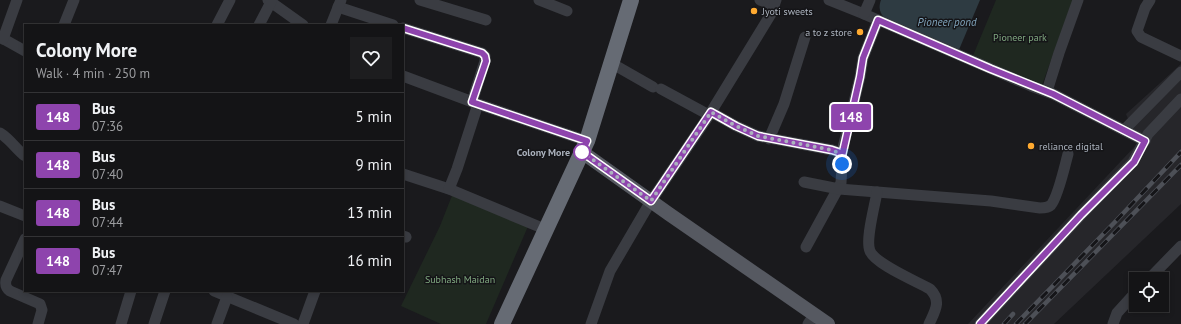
<!DOCTYPE html>
<html lang="en">
<head>
<meta charset="utf-8">
<style>
	body { margin:0; font-family:"PT Sans",sans-serif; background:#1d1d1f; color:#f1f3f6; height:100vh; display:flex; flex-direction:column; font-size:15px; white-space:nowrap }
	* { box-sizing:border-box; margin:0 }
	p { font-size:13px; color:#9d9ea1 }
	.icon { flex:none; width:22px; height:22px; fill:none; stroke:currentColor; stroke-width:2; stroke-linecap:round; stroke-linejoin:round }
	.map { position:relative; flex:1; overflow:hidden }
	.side { position:absolute; left:24px; top:24px; width:380px; height:268px; display:flex; flex-direction:column; background:#141416; border-radius:0px; box-shadow:0 2px 6px #0003,0 0 0 1px #333335 }
	.side>* { flex:none }
	.badge { padding:0 8px; border-radius:3px; font-size:14px; line-height:26px }
	.tools { position:absolute; left:1129px; top:272px; display:grid; gap:8px }
	.tools a { display:grid; place-items:center; width:40px; height:40px; border-radius:0px; background:#141416; box-shadow:0 2px 6px #0003,0 0 0 1px #333335; font-size:20px }
	.you { position:absolute; width:20px; height:20px; margin:-10px; border:3px solid #fff; border-radius:50%; background:#1a73e8; box-shadow:0 0 0 6px #1a73e833 }
	.map>.badge { position:absolute; translate:-50% -50%; box-shadow:0 0 0 2px #fff }
	.round { display:grid; place-items:center; flex:none; width:42px; height:42px; border-radius:0px; background:#1d1d1f }
	.head { display:flex; align-items:center; justify-content:space-between; height:68px; padding:0 12px }
	h1 { font-size:19px; font-weight:800; line-height:30px }
	ul { padding:0; list-style:none }
	li { display:flex; align-items:center; gap:12px; height:48px; padding:0 12px; border-top:1px solid #333335 }
	li div { flex:1 }
	li b { display:block; font-size:15px }
	li em { font-style:normal }
	li .badge { min-width:44px; font-weight:700; text-align:center }
	.map>svg:first-child { display:block }
	.built { fill:#26262a }
	.green { fill:#1f2820 }
	.water { fill:#2e3b42 }
	.lines { fill:none; stroke-linecap:round; stroke-linejoin:round }
	.minor { stroke:#3a3c42; stroke-width:11 }
	.major { stroke:#565961; stroke-width:14 }
	.highway { stroke:#666b74; stroke-width:16 }
	.rail-casing { stroke:#4d5057; stroke-width:4.5 }
	.rail { stroke:#151518; stroke-width:3; stroke-dasharray:9; stroke-linecap:butt }
	.line-casing { stroke:#fff; stroke-width:9 }
	.line { stroke:#8e44ad; stroke-width:6 }
	.walk { stroke:#abb2bd; stroke-width:4; stroke-dasharray:0 7.2 }
	.poi-dot { fill:#ffaa30; stroke:#151518; stroke-width:1.5 }
	.stop-dot { fill:#fff; stroke:#8e44ad; stroke-width:2 }
	.labels { text-anchor:middle; stroke-width:3; stroke-linejoin:round; paint-order:stroke }
	.poi-label { font-size:10px; fill:#abb2bd; stroke:#151518; text-anchor:start }
	.park-label { font-size:10px; fill:#81aa81; stroke:#151518 }
	.stop-label { font-size:10px; font-weight:bold; fill:#abb2bd; stroke:#151518; text-anchor:end }
	.water-label { font-size:11px; font-style:italic; fill:#80a3bb; stroke:#151518 }
</style>
</head>
<body>
<div class="map">
<svg width="1181" height="324" viewBox="0 0 1181 324">
	<rect width="100%" height="100%" fill="#1a1a1d"/>
	<path class="built" d="M 1181,64 L 1181,204 L 1054,324 L 968,324 L 1138,143 L 1126,114 Z"/>
	<g class="green">
		<path d="M 996,0 L 1073,0 L 1042,85 L 972,58 Z"/>
		<path d="M 453,193 L 529,224 L 486,324 L 441,324 L 401,306 L 440,226 Z"/>
	</g>
	<path class="water" d="M 881,0 L 980,0 L 958,52 L 885,19 C 880,13 878,8 881,0 Z"/>
	<g class="lines">
		<g class="minor">
			<path d="M 268,0 L 303,25"/>
			<path d="M 420,0 L 486,20"/>
			<path d="M 539,0 L 567,11"/>
			<path d="M 760,0 L 774,5"/>
			<path d="M 829,0 L 864,14 L 1031,86 L 1053,94 L 1145,141"/>
			<path d="M 1150,0 L 1145,8 L 1137,31 L 1141,37 L 1181,56"/>
			<path d="M 338,7 L 393,25"/>
			<path d="M 864,14 L 870,0"/>
			<path d="M 64,25 L 74,0"/>
			<path d="M 217,25 L 230,0"/>
			<path d="M 259,25 L 271,2"/>
			<path d="M 331,25 L 341,0"/>
			<path d="M 403,28 L 482,53 L 485,56 L 485,61 L 472,102"/>
			<path d="M 0,37 L 25,51"/>
			<path d="M 3,39 L 17,0"/>
			<path d="M 611,63 L 653,87"/>
			<path d="M 403,76 L 478,104 L 587,141"/>
			<path d="M 661,89 L 709,115"/>
			<path d="M 1047,91 L 1059,53 L 1078,0"/>
			<path d="M 711,112 L 736,126 L 758,136 L 832,150 L 838,152 L 841,156 L 842,164 L 841,183 L 806,247"/>
			<path d="M 1124,130 L 1181,72"/>
			<path d="M 0,133 C 10,139 16,149 25,156"/>
			<path d="M 769,139 L 784,104 L 805,37"/>
			<path d="M 841,156 L 860,77 L 863,58 L 878,20"/>
			<path d="M 403,174 L 449,189 L 547,230"/>
			<path d="M 804,182 L 839,189 L 991,201 L 1040,208 C 1044,208 1048,208 1051,205 C 1058,197 1065,165 1068,154"/>
			<path d="M 449,189 L 457,169 L 478,104"/>
			<path d="M 877,192 C 875,205 865,240 870,251 C 875,264 916,281 930,289 C 942,301 935,311 929,324"/>
			<path d="M 0,206 L 25,216"/>
			<path d="M 403,236 L 406,237"/>
			<path d="M 25,239 L 6,280 C 5,285 6,288 10,291 L 40,304 L 42,310 L 38,324"/>
			<path d="M 1149,279 L 1181,246"/>
			<path d="M 214,291 L 294,324"/>
			<path d="M 121,324 L 131,291"/>
			<path d="M 154,324 L 165,291"/>
			<path d="M 217,324 L 227,297"/>
			<path d="M 303,324 L 315,291"/>
			<path d="M 591,324 L 610,271 L 651,201 L 708,117 L 771,14 L 776,0"/>
			<path d="M 808,324 L 810,321"/>
			<path d="M 980,324 L 1081,215 L 1133,162 L 1148,134 L 1181,99"/>
			<path d="M 1113,324 L 1117,313 L 1136,292"/>
		</g>
		<path class="major" d="M 582,152 L 669,214 L 828,324"/>
		<path class="highway" d="M 502,324 L 587,141 L 631,0"/>
		<defs>
			<g id="rail">
				<path d="M 1004,324 L 1013,314"/>
				<path d="M 1016,324 L 1114,223 L 1181,152"/>
				<path d="M 1025,324 L 1181,165"/>
			</g>
		</defs>
		<use href="#rail" class="rail-casing"/>
		<use href="#rail" class="rail"/>
	</g>
	<g class="lines">
		<defs>
			<path id="line" d="M 403,28 L 482,53 L 485,56 L 486,61 L 472,102 L 587,141 L 582,152 L 651,201 L 711,112 L 736,126 L 758,136 L 832,150 L 838,152 L 842,156 L 860,77 L 863,58 L 878,20 L 991,69 L 1053,94 L 1145,141 L 1134,162 L 1081,215 L 980,324"/>
		</defs>
		<use href="#line" class="line-casing"/>
		<use href="#line" class="line"/>
		<path class="walk" d="M 582,152 L 651,201 L 711,112 L 736,126 L 758,136 L 832,150 C 840,153 841,156 842,164"/>
	</g>
	<g class="poi-dot">
		<circle cx="754" cy="11" r="4"/>
		<circle cx="860" cy="32" r="4"/>
		<circle cx="1031" cy="146" r="4"/>
	</g>
	<circle class="stop-dot" cx="582" cy="152" r="8"/>
	<g class="labels">
		<g class="poi-label">
			<text x="762" y="15">Jyoti sweets</text>
			<text x="852" y="36" text-anchor="end">a to z store</text>
			<text x="1039" y="150">reliance digital</text>
		</g>
		<g class="park-label">
			<text x="1020" y="41">Pioneer park</text>
			<text x="460" y="283">Subhash Maidan</text>
		</g>
		<g class="stop-label">
			<text x="570" y="156">Colony More</text>
		</g>
		<g class="water-label">
			<text x="947" y="26">Pioneer pond</text>
		</g>
	</g>
</svg>
<div class="tools">
<a><svg class="icon" aria-label="locate" viewBox="0 0 24 24"><circle cx="12" cy="12" r="6"/><path d="M12 2v4M12 18v4M2 12h4M18 12h4"/></svg></a>
</div>
<div class="you" style="left:842px;top:164px"></div>
<b class="badge" style="left:851px;top:117px;background:#8e44ad;color:#fff">148</b>
<section class="side">
<div class="head"><div><h1>Colony More</h1><p>Walk · 4 min · 250 m</p></div><a class="round"><svg class="icon" aria-label="heart" viewBox="0 0 24 24"><path d="M12 20l-8-8c-3-5 5-10 8-4 3-6 11-1 8 4z"/></svg></a></div>
<ul>
<li><span class="badge" style="background:#8e44ad;color:#fff">148</span><div><b>Bus</b><p>07:36</p></div><em>5 min</em></li>
<li><span class="badge" style="background:#8e44ad;color:#fff">148</span><div><b>Bus</b><p>07:40</p></div><em>9 min</em></li>
<li><span class="badge" style="background:#8e44ad;color:#fff">148</span><div><b>Bus</b><p>07:44</p></div><em>13 min</em></li>
<li><span class="badge" style="background:#8e44ad;color:#fff">148</span><div><b>Bus</b><p>07:47</p></div><em>16 min</em></li>
</ul>
</section>
</div>
</body>
</html>
